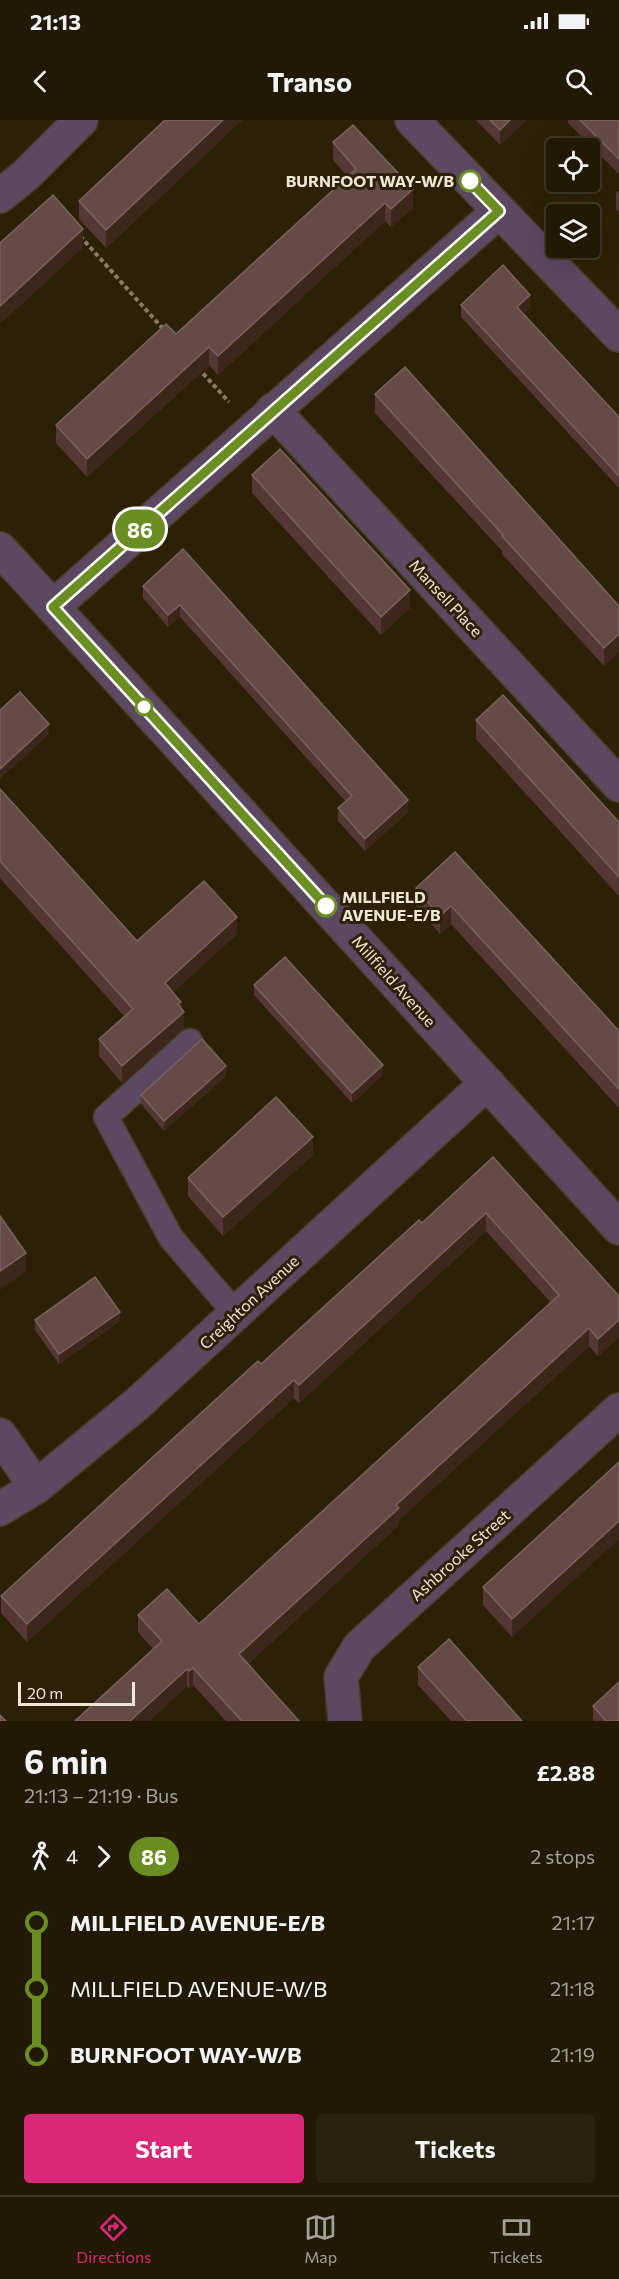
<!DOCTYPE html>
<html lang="en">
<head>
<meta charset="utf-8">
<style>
	body { margin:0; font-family:Commissioner,sans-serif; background:#29220e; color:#f1f3f6; height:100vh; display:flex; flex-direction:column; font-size:22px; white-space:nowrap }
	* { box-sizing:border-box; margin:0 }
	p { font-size:20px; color:#a2a09a }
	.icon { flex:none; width:33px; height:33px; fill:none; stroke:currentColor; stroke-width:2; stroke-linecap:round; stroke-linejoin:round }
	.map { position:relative; height:1601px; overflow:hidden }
	.drawer { display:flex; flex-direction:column; background:#211904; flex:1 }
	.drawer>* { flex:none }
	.badge { padding:0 12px; border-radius:20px; font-size:21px; line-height:39px }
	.buttons { position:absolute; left:546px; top:18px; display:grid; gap:12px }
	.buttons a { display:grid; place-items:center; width:54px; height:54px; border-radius:6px; background:#211904; box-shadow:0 6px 24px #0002,0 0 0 2px #3e3826; font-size:30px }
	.scale { position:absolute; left:18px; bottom:15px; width:117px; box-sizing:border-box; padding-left:6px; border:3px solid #eee7d7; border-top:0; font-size:16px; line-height:21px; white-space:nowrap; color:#eee7d7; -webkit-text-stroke:4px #2c2106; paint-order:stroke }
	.map>.badge { position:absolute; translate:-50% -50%; box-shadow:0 0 0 3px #fff }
	.legs { display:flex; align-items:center; gap:9px; height:66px; padding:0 24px; font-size:20px }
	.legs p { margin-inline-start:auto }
	.head { display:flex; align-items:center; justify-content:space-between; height:102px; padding:0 24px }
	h1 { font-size:33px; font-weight:700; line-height:45px }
	.action { display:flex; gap:12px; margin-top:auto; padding:12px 24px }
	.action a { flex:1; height:69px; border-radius:6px; background:#db2777; color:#fff; font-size:24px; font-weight:700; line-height:69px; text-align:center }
	.action a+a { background:#29220e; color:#f1f3f6 }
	ul { padding:0 24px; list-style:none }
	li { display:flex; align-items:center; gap:21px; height:66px; font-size:22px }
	li i { display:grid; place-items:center; width:9px; height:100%; margin:0 8px; background:currentColor }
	li i::after { content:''; width:15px; height:15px; margin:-8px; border:4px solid; border-radius:50%; background:#211904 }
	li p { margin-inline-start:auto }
	li:first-child i { background:linear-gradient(#0000 50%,currentColor 0) }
	li:last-child i { background:linear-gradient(currentColor 50%,#0000 0) }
	.status { display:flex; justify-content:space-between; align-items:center; height:42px; padding:0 30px; background:#211904; direction:ltr }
	.status svg { height:16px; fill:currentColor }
	header { display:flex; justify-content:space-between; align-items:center; height:78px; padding:0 24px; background:#211904; font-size:27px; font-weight:700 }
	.menu { display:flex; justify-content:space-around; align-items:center; height:84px; border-top:2px solid #3e3826; background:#211904; font-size:16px; color:#a2a09a }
	.menu a { display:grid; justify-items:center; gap:3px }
	.menu .active { color:#db2777 }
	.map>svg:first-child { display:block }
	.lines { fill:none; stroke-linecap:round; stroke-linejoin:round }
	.service-casing { stroke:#473d23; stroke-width:27 }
	.minor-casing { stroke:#473d23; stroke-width:36 }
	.path { stroke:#857c66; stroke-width:4; stroke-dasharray:4.5 3; stroke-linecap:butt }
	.service { stroke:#5b4962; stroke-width:24 }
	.minor { stroke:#5b4962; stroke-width:33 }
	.wall { fill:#553835 }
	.shaded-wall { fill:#3d271b }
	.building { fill:#654b47; stroke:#7a635d; stroke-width:1.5 }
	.line-1-casing { stroke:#fff; stroke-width:14 }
	.line-1 { stroke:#6b8e23; stroke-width:9 }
	.stop-1-dot { fill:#fff; stroke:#6b8e23; stroke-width:3 }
	.labels { text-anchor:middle; stroke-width:6; stroke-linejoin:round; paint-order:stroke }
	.stop-label { font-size:16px; font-weight:bold; fill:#eee7d7; stroke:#2c2106; text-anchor:end }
	.street-label { font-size:16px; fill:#eee7d7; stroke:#2c2106 }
</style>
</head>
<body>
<div class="status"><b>21:13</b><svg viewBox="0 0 49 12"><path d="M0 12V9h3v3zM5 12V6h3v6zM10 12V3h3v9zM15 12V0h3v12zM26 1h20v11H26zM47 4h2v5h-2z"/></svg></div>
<header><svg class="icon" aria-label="back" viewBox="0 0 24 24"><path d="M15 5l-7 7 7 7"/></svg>Transo<svg class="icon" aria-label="search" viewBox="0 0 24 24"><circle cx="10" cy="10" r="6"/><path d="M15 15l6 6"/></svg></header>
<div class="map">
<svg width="619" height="1601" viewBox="0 0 619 1601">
	<rect width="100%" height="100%" fill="#2c2106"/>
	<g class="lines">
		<defs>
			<path id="service" d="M 190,921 L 106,997 L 171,1118 L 236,1194"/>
			<g id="minor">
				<path d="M 412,0 L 619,215"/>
				<path d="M 0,76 L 26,55 L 81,0"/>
				<path d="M 273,290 L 619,665"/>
				<path d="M 0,429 L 619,1108"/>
				<path d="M 53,487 L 499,91"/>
				<path d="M 0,1315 L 36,1367"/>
				<path d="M 0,1389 L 36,1367 L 137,1284 L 487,963"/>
				<path d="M 345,1601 L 341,1557 L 359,1527 L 619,1290"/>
			</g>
		</defs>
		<use href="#service" class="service-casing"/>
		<use href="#minor" class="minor-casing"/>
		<g class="path">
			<path d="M 80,116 L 165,211"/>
			<path d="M 198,248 L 229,282"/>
		</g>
		<use href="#service" class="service"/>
		<use href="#minor" class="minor"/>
	</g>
	<g class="wall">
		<path d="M 165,0 L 242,0 L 106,128 L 79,99 L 79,81 Z"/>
		<path d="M 476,0 L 526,0 L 500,25 Z"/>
		<path d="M 568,0 L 619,0 L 619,54 L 568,3 Z"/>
		<path d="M 333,22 L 413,88 L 391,107 L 385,101 L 218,255 L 209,245 L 87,357 L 56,323 L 56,305 L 176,214 L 348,57 L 333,40 Z"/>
		<path d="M 619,71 L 619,92 L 616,89 L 616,73 Z"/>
		<path d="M 461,185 L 530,187 L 523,194 L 619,297 L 619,368 L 461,197 Z"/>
		<path d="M 375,274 L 619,486 L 604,546 L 502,434 L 502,431 L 375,293 Z"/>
		<path d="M 252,355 L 410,488 L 381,515 L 252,373 Z"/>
		<path d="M 183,429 L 408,692 L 365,731 L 338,701 L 338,688 L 346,682 L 180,497 L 168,507 L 143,478 L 143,466 Z"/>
		<path d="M 476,600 L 619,702 L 619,776 L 476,619 Z"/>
		<path d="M 0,669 L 137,821 L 237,814 L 173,872 L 181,888 L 184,908 L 122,963 L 99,936 L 99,919 L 124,896 L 0,758 Z"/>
		<path d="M 455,732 L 619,911 L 619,988 L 451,804 L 440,814 L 416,786 L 416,768 Z"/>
		<path d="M 254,865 L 383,955 L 352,983 L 254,875 Z"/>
		<path d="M 226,956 L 164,1011 L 141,984 L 141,975 Z"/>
		<path d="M 313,1035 L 223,1116 L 188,1076 L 188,1058 Z"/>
		<path d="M 493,1037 L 619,1176 L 619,1217 L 598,1236 L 589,1226 L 399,1400 L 399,1405 L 248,1544 L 299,1601 L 226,1601 L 193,1565 L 189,1568 L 187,1566 L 149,1601 L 75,1601 L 153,1529 L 138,1512 L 138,1495 L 199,1504 L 551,1183 L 486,1111 L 299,1283 L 294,1278 L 27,1522 L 1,1493 L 1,1476 L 422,1103 Z"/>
		<path d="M 35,1200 L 120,1201 L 59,1244 L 35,1210 Z"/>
		<path d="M 619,1342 L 512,1517 L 483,1485 L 483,1467 Z"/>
		<path d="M 418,1547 L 522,1601 L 451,1601 L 418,1565 Z"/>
		<path d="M 593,1586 L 619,1601 L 593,1601 Z"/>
	</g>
	<g class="shaded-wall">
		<path d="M 223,0 L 242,0 L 106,128 L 106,110 Z"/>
		<path d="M 510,0 L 526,0 L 500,25 L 500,10 Z"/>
		<path d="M 413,69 L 413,88 L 391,107 L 391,89 Z"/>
		<path d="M 385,83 L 385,101 L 218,255 L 218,236 Z"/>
		<path d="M 83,109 L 83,128 L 0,204 L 0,186 Z"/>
		<path d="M 530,175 L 530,187 L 517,200 L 517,187 Z"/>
		<path d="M 209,227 L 209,245 L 87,357 L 87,339 Z"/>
		<path d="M 410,470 L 410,488 L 381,515 L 381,497 Z"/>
		<path d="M 180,485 L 180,497 L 168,507 L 168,495 Z"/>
		<path d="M 619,514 L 619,532 L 604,546 L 604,528 Z"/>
		<path d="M 49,604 L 49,614 L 0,659 L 0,649 Z"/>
		<path d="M 408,680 L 408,692 L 365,731 L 365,719 Z"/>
		<path d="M 451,786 L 451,804 L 440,814 L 440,796 Z"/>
		<path d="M 237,797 L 237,814 L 165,880 L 165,863 Z"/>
		<path d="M 181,882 L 181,894 L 184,892 L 184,908 L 122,963 L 122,946 Z"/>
		<path d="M 383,945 L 383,955 L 352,983 L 352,973 Z"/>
		<path d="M 226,946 L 226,956 L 164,1011 L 164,1001 Z"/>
		<path d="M 313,1017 L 313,1035 L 223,1116 L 223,1097 Z"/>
		<path d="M 486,1093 L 486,1111 L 299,1283 L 299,1265 Z"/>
		<path d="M 26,1133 L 26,1151 L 0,1170 L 0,1151 Z"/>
		<path d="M 120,1192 L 120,1201 L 59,1244 L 59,1234 Z"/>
		<path d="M 619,1200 L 619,1217 L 598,1236 L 598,1219 Z"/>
		<path d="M 589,1208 L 589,1226 L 399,1400 L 399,1405 L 239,1552 L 239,1534 L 396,1385 Z"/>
		<path d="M 294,1260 L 294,1278 L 27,1522 L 27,1504 Z"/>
		<path d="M 619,1401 L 619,1419 L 512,1517 L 512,1499 Z"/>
		<path d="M 193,1548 L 193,1565 L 189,1568 L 189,1551 Z"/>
		<path d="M 187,1549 L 187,1566 L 149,1601 L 130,1601 Z"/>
	</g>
	<g class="building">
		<path d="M 165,0 L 223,0 L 106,110 L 79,81 Z"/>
		<path d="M 490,0 L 510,0 L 500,10 Z"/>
		<path d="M 580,0 L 619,0 L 619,39 Z"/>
		<path d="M 353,5 L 413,69 L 391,89 L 385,83 L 218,236 L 209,227 L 87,339 L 56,305 L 166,204 L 176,214 L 356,49 L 333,22 Z"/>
		<path d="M 53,75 L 83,109 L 0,186 L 0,123 Z"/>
		<path d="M 503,145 L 530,175 L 517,187 L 619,297 L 619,356 L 461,185 Z"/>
		<path d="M 405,247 L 619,486 L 619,514 L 604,528 L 502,416 L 503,415 L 375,274 Z"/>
		<path d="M 280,329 L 410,470 L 381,497 L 252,355 Z"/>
		<path d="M 183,429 L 408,680 L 365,719 L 338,688 L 352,676 L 180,485 L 168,495 L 143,466 Z"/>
		<path d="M 20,572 L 49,604 L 0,649 L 0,590 Z"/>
		<path d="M 503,575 L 619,702 L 619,757 L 476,600 Z"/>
		<path d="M 0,669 L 137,821 L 204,761 L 237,797 L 165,863 L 181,882 L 178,884 L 184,892 L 122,946 L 99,919 L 133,889 L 0,741 Z"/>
		<path d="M 455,732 L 619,911 L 619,969 L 451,786 L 440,796 L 416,768 Z"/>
		<path d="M 285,837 L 383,945 L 352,973 L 254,865 Z"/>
		<path d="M 202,919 L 226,946 L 164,1001 L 141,975 Z"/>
		<path d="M 276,977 L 313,1017 L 223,1097 L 188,1058 Z"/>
		<path d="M 493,1037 L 619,1176 L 619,1200 L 598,1219 L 589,1208 L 396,1385 L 399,1388 L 239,1534 L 299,1601 L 242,1601 L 193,1548 L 189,1551 L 187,1549 L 130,1601 L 75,1601 L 162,1521 L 138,1495 L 167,1469 L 199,1504 L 559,1175 L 486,1093 L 299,1265 L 294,1260 L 27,1504 L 1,1476 L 258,1241 L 261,1244 L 419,1100 L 422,1103 Z"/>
		<path d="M 0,1096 L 26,1133 L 0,1151 Z"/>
		<path d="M 95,1157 L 120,1192 L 59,1234 L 35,1200 Z"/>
		<path d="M 619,1342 L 619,1401 L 512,1499 L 483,1467 Z"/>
		<path d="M 449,1519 L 522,1601 L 467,1601 L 418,1547 Z"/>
		<path d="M 619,1562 L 619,1601 L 606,1601 L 593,1586 Z"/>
		<path d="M 0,1595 L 6,1601 L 0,1601 Z"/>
	</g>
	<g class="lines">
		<defs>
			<path id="line-1" d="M 326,786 L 53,487 L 499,91 L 470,61"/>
		</defs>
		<use href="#line-1" class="line-1-casing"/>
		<use href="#line-1" class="line-1"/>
	</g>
	<g class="stop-1-dot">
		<circle cx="470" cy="61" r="10"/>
		<circle cx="144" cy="587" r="8"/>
		<circle cx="326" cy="786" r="10"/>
	</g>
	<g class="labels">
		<g class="stop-label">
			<text x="454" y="67">BURNFOOT WAY-W/B</text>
			<text x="342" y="783" text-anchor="start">MILLFIELD<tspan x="342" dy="18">AVENUE-E/B</tspan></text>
		</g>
		<g class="street-label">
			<text transform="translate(446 478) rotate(47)" y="6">Mansell Place</text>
			<text transform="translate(394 861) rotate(48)" y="6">Millfield Avenue</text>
			<text transform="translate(249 1182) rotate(-43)" y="6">Creighton Avenue</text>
			<text transform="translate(460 1435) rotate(-42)" y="6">Ashbrooke Street</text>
		</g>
	</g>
</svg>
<div class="buttons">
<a><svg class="icon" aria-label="locate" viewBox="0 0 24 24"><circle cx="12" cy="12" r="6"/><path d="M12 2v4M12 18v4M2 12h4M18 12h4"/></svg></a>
<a><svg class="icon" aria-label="layers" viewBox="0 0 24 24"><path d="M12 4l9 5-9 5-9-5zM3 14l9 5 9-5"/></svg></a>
</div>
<div class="scale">20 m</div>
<b class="badge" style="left:140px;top:409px;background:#6b8e23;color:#fff">86</b>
</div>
<section class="drawer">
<div class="head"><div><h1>6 min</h1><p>21:13 – 21:19 · Bus</p></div><b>£2.88</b></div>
<div class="legs"><svg class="icon" aria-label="walk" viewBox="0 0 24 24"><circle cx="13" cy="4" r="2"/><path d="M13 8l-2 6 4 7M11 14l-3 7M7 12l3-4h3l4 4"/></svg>4<svg class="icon" aria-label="forward" viewBox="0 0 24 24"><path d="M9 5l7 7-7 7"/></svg><b class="badge" style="background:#6b8e23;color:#fff">86</b><p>2 stops</p></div>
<ul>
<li><i style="color:#6b8e23"></i><b>MILLFIELD AVENUE-E/B</b><p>21:17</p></li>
<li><i style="color:#6b8e23"></i><span>MILLFIELD AVENUE-W/B</span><p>21:18</p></li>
<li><i style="color:#6b8e23"></i><b>BURNFOOT WAY-W/B</b><p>21:19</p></li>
</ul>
<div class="action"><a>Start</a><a>Tickets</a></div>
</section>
<nav class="menu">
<a class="active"><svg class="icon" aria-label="directions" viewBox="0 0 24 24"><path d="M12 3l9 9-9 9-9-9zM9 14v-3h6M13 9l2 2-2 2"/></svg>Directions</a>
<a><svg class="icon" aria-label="map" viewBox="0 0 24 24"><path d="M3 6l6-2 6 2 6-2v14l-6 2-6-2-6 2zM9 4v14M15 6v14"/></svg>Map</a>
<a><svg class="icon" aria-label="tickets" viewBox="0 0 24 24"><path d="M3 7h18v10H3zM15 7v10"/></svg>Tickets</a>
</nav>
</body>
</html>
